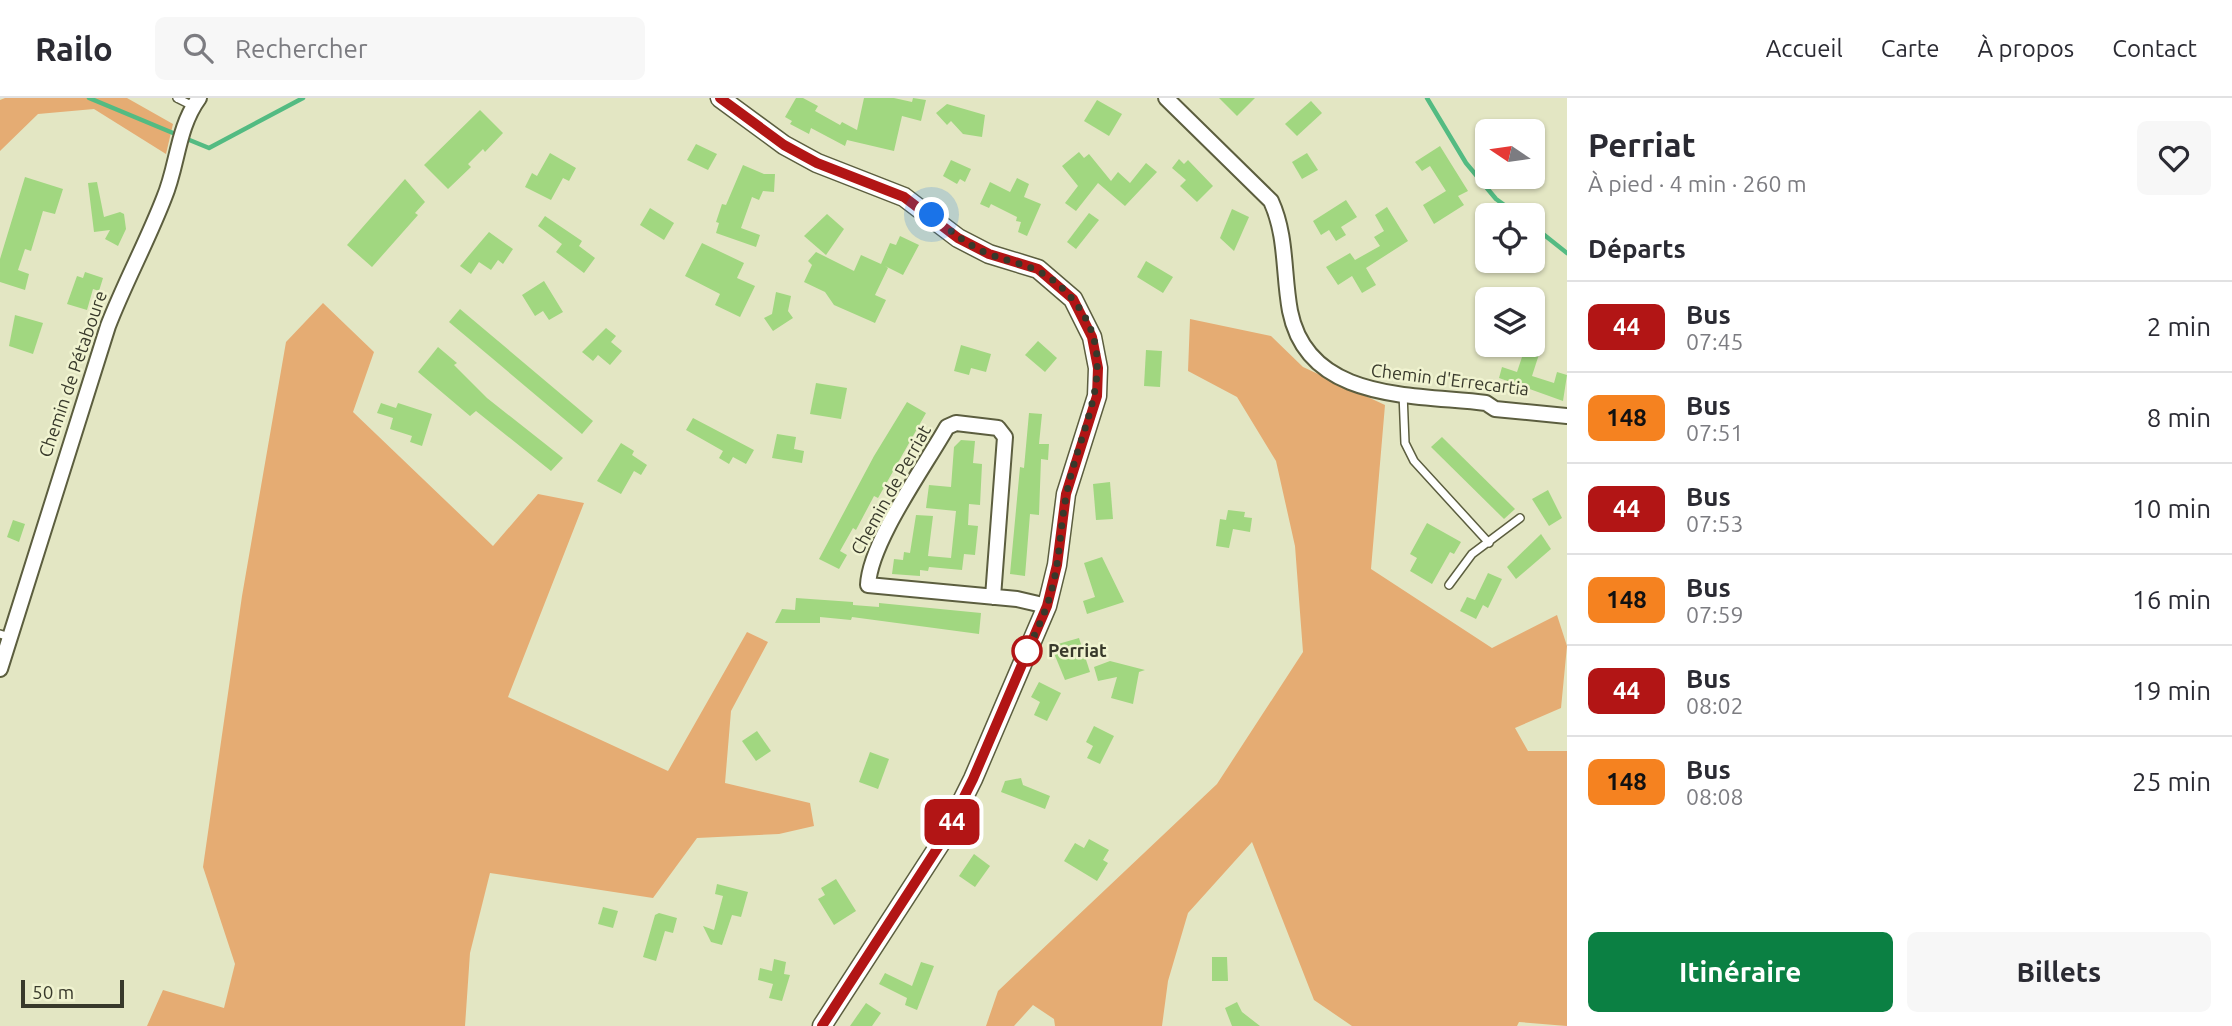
<!DOCTYPE html>
<html lang="fr">
<head>
<meta charset="utf-8">
<style>
	body { margin:0; font-family:Ubuntu,sans-serif; background:#f7f7f7; color:#2b2b33; height:100vh; display:flex; flex-direction:column; font-size:26px; white-space:nowrap }
	* { box-sizing:border-box; margin:0 }
	p { font-size:23px; color:#7c7c81 }
	.icon { flex:none; width:38px; height:38px; fill:none; stroke:currentColor; stroke-width:2; stroke-linecap:round; stroke-linejoin:round }
	.map { position:relative; flex:1; overflow:hidden }
	.side { display:flex; flex-direction:column; background:#fff; width:665px }
	.side>* { flex:none }
	.badge { padding:0 14px; border-radius:10px; font-size:24px; line-height:46px }
	.needle { width:46px; rotate:283deg }
	.controls { position:absolute; left:1475px; top:21px; display:grid; gap:14px }
	.controls a { display:grid; place-items:center; width:70px; height:70px; border-radius:10px; background:#fff; box-shadow:0 2px 5px #0004; font-size:35px }
	.scale { position:absolute; left:21px; bottom:18px; width:103px; box-sizing:border-box; padding-left:7px; border:4px solid #38392b; border-top:0; font-size:19px; line-height:24px; white-space:nowrap; color:#38392b; -webkit-text-stroke:5px #f0f3d0; paint-order:stroke }
	.you { position:absolute; width:35px; height:35px; margin:-18px; border:5px solid #fff; border-radius:50%; background:#1a73e8; box-shadow:0 0 0 10px #1a73e833 }
	.map>.badge { position:absolute; translate:-50% -50%; box-shadow:0 0 0 4px #fff }
	h2 { padding:0 21px; font-size:26px; line-height:63px }
	.round { display:grid; place-items:center; flex:none; width:74px; height:74px; border-radius:10px; background:#f7f7f7 }
	.headline { display:flex; align-items:center; justify-content:space-between; height:119px; padding:0 21px }
	h1 { font-size:33px; font-weight:600; line-height:52px }
	.primary-button { display:flex; gap:14px; margin-top:auto; padding:14px 21px }
	.primary-button a { flex:1; height:80px; border-radius:10px; background:#0b8043; color:#fff; font-size:28px; font-weight:600; line-height:80px; text-align:center }
	.primary-button a+a { background:#f7f7f7; color:#2b2b33 }
	ul { padding:0; list-style:none }
	li { display:flex; align-items:center; gap:21px; height:91px; padding:0 21px; border-top:2px solid #e1e1e2 }
	li div { flex:1 }
	li b { display:block; font-size:26px }
	li em { font-style:normal }
	li .badge { min-width:77px; font-weight:700; text-align:center }
	header { display:flex; align-items:center; gap:42px; box-sizing:border-box; height:98px; padding:0 35px; background:#fff; border-bottom:2px solid #e1e1e2 }
	header strong { font-size:33px }
	nav { display:flex; gap:38px; margin-inline-start:auto; font-size:24px }
	.search { width:490px; height:63px; background:#f7f7f7; display:flex; align-items:center; gap:18px; box-sizing:border-box; padding:0 24px; border-radius:10px; color:#7c7c81; font-size:26px }
	main { display:flex; flex:1; min-height:0 }
	.map>svg:first-child { display:block }
	.green { fill:#e5ac73 }
	.lines { fill:none; stroke-linecap:round; stroke-linejoin:round }
	.stream { stroke:#53bb82; stroke-width:4.5 }
	.building { fill:#a1d780 }
	.service-casing { stroke:#5c5e3f; stroke-width:10 }
	.minor-casing { stroke:#5c5e3f; stroke-width:18 }
	.tertiary-casing { stroke:#5c5e3f; stroke-width:21 }
	.service { stroke:#fff; stroke-width:7 }
	.minor { stroke:#fff; stroke-width:14 }
	.tertiary { stroke:#fff; stroke-width:18 }
	.line-casing { stroke:#fff; stroke-width:16 }
	.line { stroke:#b21515; stroke-width:10 }
	.walk { stroke:#38392b; stroke-width:7; stroke-dasharray:0 12.6 }
	.stop-dot { fill:#fff; stroke:#b21515; stroke-width:3.5 }
	.labels { text-anchor:middle; stroke-width:5; stroke-linejoin:round; paint-order:stroke }
	.street-label { font-size:18px; fill:#38392b; stroke:#f0f3d0 }
	.stop-label { font-size:18px; font-weight:bold; fill:#38392b; stroke:#f0f3d0; text-anchor:start }
</style>
</head>
<body>
<header>
<strong>Railo</strong>
<div class="search"><svg class="icon" aria-label="search" viewBox="0 0 24 24"><circle cx="10" cy="10" r="6"/><path d="M15 15l6 6"/></svg>Rechercher</div>
<nav><a>Accueil</a><a>Carte</a><a>À propos</a><a>Contact</a></nav>
</header>
<main>
<div class="map">
<svg width="1567" height="928" viewBox="0 0 1567 928">
	<rect width="100%" height="100%" fill="#e3e6c3"/>
	<g class="green">
		<path d="M 5,0 L 127,0 L 173,26 L 166,56 L 94,11 L 38,16 L 0,53 L 0,2 Z"/>
		<path d="M 323,205 L 374,254 L 353,314 L 493,448 L 538,396 L 584,405 L 508,599 L 668,673 L 747,534 L 768,544 L 731,613 L 725,685 L 810,705 L 814,728 L 779,736 L 697,740 L 653,800 L 490,775 L 470,855 L 465,928 L 147,928 L 163,892 L 224,910 L 235,866 L 203,769 L 242,498 L 286,244 Z"/>
		<path d="M 1190,221 L 1271,238 L 1303,269 L 1385,307 L 1371,471 L 1492,550 L 1557,517 L 1567,548 L 1561,610 L 1515,630 L 1528,653 L 1567,653 L 1567,928 L 1519,924 L 1517,928 L 1352,928 L 1314,902 L 1252,744 L 1188,815 L 1168,883 L 1162,928 L 1055,928 L 1054,921 L 1033,907 L 1014,928 L 986,928 L 998,893 L 1217,686 L 1303,554 L 1295,448 L 1276,363 L 1237,299 L 1188,273 Z"/>
	</g>
	<g class="lines">
		<g class="stream">
			<path d="M 89,0 L 173,35"/>
			<path d="M 1427,0 L 1466,65 L 1496,101 L 1518,117"/>
			<path d="M 187,41 L 209,50 L 303,0"/>
			<path d="M 1533,128 L 1567,155"/>
		</g>
	</g>
	<g class="building">
		<path d="M 796,0 L 803,0 L 818,8 L 815,13 L 840,27 L 842,24 L 857,32 L 864,0 L 894,0 L 912,4 L 913,0 L 926,2 L 921,23 L 902,18 L 894,53 L 847,42 L 845,48 L 811,30 L 809,36 L 790,26 L 792,23 L 785,19 Z"/>
		<path d="M 1219,0 L 1255,0 L 1237,18 Z"/>
		<path d="M 1097,2 L 1122,16 L 1109,38 L 1084,23 Z"/>
		<path d="M 1311,3 L 1322,15 L 1297,38 L 1285,26 Z"/>
		<path d="M 947,6 L 985,17 L 982,39 L 963,36 L 951,23 L 947,27 L 936,15 Z"/>
		<path d="M 480,12 L 503,35 L 485,54 L 483,51 L 468,66 L 471,69 L 448,91 L 424,67 Z"/>
		<path d="M 696,46 L 717,56 L 708,72 L 687,62 Z"/>
		<path d="M 1440,48 L 1468,93 L 1458,98 L 1464,107 L 1434,126 L 1423,107 L 1446,93 L 1430,68 L 1422,73 L 1415,64 Z"/>
		<path d="M 1079,54 L 1084,60 L 1089,56 L 1111,83 L 1118,74 L 1130,85 L 1146,65 L 1157,74 L 1125,108 L 1098,85 L 1076,113 L 1065,105 L 1078,88 L 1062,68 Z"/>
		<path d="M 550,55 L 576,70 L 569,83 L 563,80 L 551,102 L 525,89 L 532,75 L 537,78 Z"/>
		<path d="M 1307,55 L 1318,72 L 1302,81 L 1292,64 Z"/>
		<path d="M 1179,61 L 1184,66 L 1188,62 L 1213,88 L 1197,104 L 1180,88 L 1186,82 L 1172,70 Z"/>
		<path d="M 951,62 L 971,71 L 965,84 L 960,81 L 957,86 L 943,78 Z"/>
		<path d="M 743,67 L 764,76 L 775,76 L 774,94 L 763,93 L 759,102 L 752,99 L 741,130 L 760,137 L 756,149 L 716,135 L 719,125 L 716,124 L 722,106 L 726,107 Z"/>
		<path d="M 25,79 L 63,91 L 55,116 L 43,113 L 31,153 L 25,151 L 18,172 L 29,176 L 25,192 L 0,184 L 0,161 Z"/>
		<path d="M 1017,80 L 1029,86 L 1024,99 L 1041,106 L 1027,138 L 1018,134 L 1021,124 L 1016,123 L 1017,119 L 991,106 L 989,110 L 980,106 L 990,84 L 1010,94 Z"/>
		<path d="M 405,81 L 425,104 L 415,115 L 418,117 L 372,169 L 347,147 Z"/>
		<path d="M 97,84 L 104,119 L 120,114 L 124,116 L 126,131 L 118,148 L 105,141 L 110,132 L 94,134 L 88,85 Z"/>
		<path d="M 1346,102 L 1357,119 L 1341,129 L 1346,137 L 1336,143 L 1329,132 L 1321,137 L 1313,123 Z"/>
		<path d="M 1387,109 L 1408,143 L 1366,170 L 1376,187 L 1362,195 L 1352,178 L 1338,187 L 1326,169 L 1350,155 L 1355,162 L 1380,148 L 1374,139 L 1384,133 L 1375,117 Z"/>
		<path d="M 650,110 L 674,125 L 664,142 L 640,127 Z"/>
		<path d="M 1232,111 L 1249,119 L 1234,153 L 1220,140 Z"/>
		<path d="M 1089,115 L 1099,122 L 1076,151 L 1067,144 Z"/>
		<path d="M 827,116 L 844,131 L 826,157 L 804,138 Z"/>
		<path d="M 545,118 L 582,143 L 579,148 L 595,160 L 584,175 L 556,154 L 562,146 L 538,128 Z"/>
		<path d="M 489,134 L 513,151 L 503,166 L 498,162 L 491,172 L 479,164 L 471,176 L 460,168 Z"/>
		<path d="M 900,138 L 919,147 L 903,177 L 885,168 L 888,170 L 875,197 L 886,202 L 875,225 L 834,207 L 825,194 L 804,184 L 812,167 L 808,163 L 816,154 L 854,173 L 861,157 L 881,166 L 890,145 L 896,147 Z"/>
		<path d="M 702,145 L 744,165 L 737,180 L 755,188 L 740,219 L 715,207 L 720,196 L 685,178 Z"/>
		<path d="M 1146,163 L 1173,179 L 1163,195 L 1137,179 Z"/>
		<path d="M 85,174 L 103,180 L 99,193 L 93,191 L 87,212 L 67,206 L 77,178 L 83,180 Z"/>
		<path d="M 544,183 L 563,214 L 549,222 L 543,213 L 535,218 L 522,197 Z"/>
		<path d="M 776,194 L 791,198 L 788,213 L 793,220 L 773,233 L 764,220 L 772,216 Z"/>
		<path d="M 460,211 L 593,323 L 582,336 L 449,224 Z"/>
		<path d="M 15,217 L 43,225 L 33,256 L 9,248 Z"/>
		<path d="M 606,230 L 616,238 L 611,244 L 622,253 L 610,267 L 598,257 L 593,263 L 582,254 Z"/>
		<path d="M 1038,243 L 1057,260 L 1045,274 L 1025,257 Z"/>
		<path d="M 961,247 L 991,256 L 986,274 L 971,270 L 969,277 L 954,273 Z"/>
		<path d="M 1526,247 L 1542,247 L 1532,278 L 1554,285 L 1557,274 L 1567,277 L 1563,303 L 1499,280 L 1502,269 L 1517,274 Z"/>
		<path d="M 438,249 L 457,265 L 454,267 L 487,300 L 563,360 L 551,373 L 476,313 L 470,318 L 418,274 Z"/>
		<path d="M 1146,252 L 1162,253 L 1160,289 L 1144,288 Z"/>
		<path d="M 816,285 L 847,290 L 841,321 L 810,316 Z"/>
		<path d="M 907,304 L 926,315 L 878,400 L 874,398 L 856,432 L 853,430 L 840,453 L 847,457 L 839,471 L 819,461 L 874,358 Z"/>
		<path d="M 381,305 L 396,310 L 398,305 L 432,316 L 422,348 L 410,344 L 412,338 L 390,331 L 393,320 L 377,315 Z"/>
		<path d="M 1029,315 L 1042,316 L 1039,346 L 1049,346 L 1048,362 L 1041,361 L 1039,417 L 1030,416 L 1025,478 L 1010,476 L 1020,369 L 1024,370 Z"/>
		<path d="M 693,320 L 754,352 L 746,366 L 733,359 L 729,366 L 719,360 L 723,353 L 686,332 Z"/>
		<path d="M 777,336 L 796,339 L 794,351 L 804,353 L 802,365 L 772,360 Z"/>
		<path d="M 1442,339 L 1515,411 L 1504,421 L 1431,349 Z"/>
		<path d="M 961,342 L 975,343 L 973,365 L 982,366 L 980,407 L 969,406 L 968,427 L 978,428 L 975,457 L 964,456 L 962,472 L 929,469 L 928,473 L 920,472 L 920,478 L 892,476 L 894,461 L 903,462 L 904,454 L 910,455 L 916,417 L 933,418 L 928,458 L 951,460 L 956,413 L 926,410 L 929,387 L 951,389 L 954,349 Z"/>
		<path d="M 621,345 L 634,353 L 632,357 L 647,367 L 641,377 L 634,373 L 621,396 L 597,383 Z"/>
		<path d="M 1110,384 L 1113,421 L 1096,422 L 1093,386 Z"/>
		<path d="M 1548,392 L 1562,420 L 1549,428 L 1532,401 Z"/>
		<path d="M 1228,412 L 1245,414 L 1244,419 L 1252,420 L 1250,434 L 1233,431 L 1229,450 L 1216,448 L 1220,421 L 1226,422 Z"/>
		<path d="M 13,422 L 25,426 L 19,444 L 7,439 Z"/>
		<path d="M 1427,425 L 1461,444 L 1454,456 L 1450,454 L 1432,486 L 1410,473 L 1417,460 L 1410,456 Z"/>
		<path d="M 1541,436 L 1551,451 L 1516,481 L 1507,469 Z"/>
		<path d="M 1102,459 L 1124,504 L 1087,516 L 1083,503 L 1095,499 L 1084,465 Z"/>
		<path d="M 1488,475 L 1502,481 L 1488,510 L 1483,507 L 1476,521 L 1460,513 L 1467,499 L 1475,502 Z"/>
		<path d="M 796,500 L 853,504 L 853,507 L 879,509 L 879,505 L 981,515 L 979,536 L 852,519 L 851,522 L 820,519 L 820,525 L 775,525 L 782,511 L 795,512 Z"/>
		<path d="M 1079,540 L 1090,574 L 1065,582 L 1051,548 Z"/>
		<path d="M 1110,563 L 1145,572 L 1139,574 L 1133,606 L 1111,600 L 1117,579 L 1098,583 L 1094,569 Z"/>
		<path d="M 1039,584 L 1061,595 L 1047,623 L 1034,617 L 1040,604 L 1031,599 Z"/>
		<path d="M 1094,628 L 1114,638 L 1100,666 L 1087,660 L 1093,648 L 1086,644 Z"/>
		<path d="M 757,633 L 771,653 L 756,663 L 742,643 Z"/>
		<path d="M 870,654 L 889,661 L 878,691 L 859,684 Z"/>
		<path d="M 1021,680 L 1023,687 L 1050,698 L 1045,711 L 1001,694 L 1005,683 Z"/>
		<path d="M 1089,741 L 1109,752 L 1103,762 L 1108,765 L 1097,783 L 1064,763 L 1075,745 L 1084,750 Z"/>
		<path d="M 974,756 L 990,768 L 975,789 L 959,778 Z"/>
		<path d="M 836,781 L 856,813 L 834,827 L 818,801 L 825,797 L 821,790 Z"/>
		<path d="M 717,786 L 748,794 L 741,819 L 732,817 L 722,847 L 711,844 L 703,828 L 714,832 L 723,798 L 715,796 Z"/>
		<path d="M 603,809 L 618,813 L 613,830 L 598,826 Z"/>
		<path d="M 659,815 L 677,820 L 673,835 L 665,833 L 656,863 L 643,859 L 655,817 Z"/>
		<path d="M 1212,859 L 1227,859 L 1228,883 L 1212,883 Z"/>
		<path d="M 774,861 L 786,864 L 784,876 L 790,877 L 782,903 L 769,900 L 773,886 L 758,882 L 760,870 L 772,873 Z"/>
		<path d="M 921,864 L 934,868 L 917,912 L 905,907 L 907,900 L 879,886 L 885,875 L 912,888 Z"/>
		<path d="M 1237,904 L 1242,914 L 1260,928 L 1232,928 L 1225,910 Z"/>
		<path d="M 866,905 L 881,915 L 872,928 L 850,928 Z"/>
	</g>
	<g class="lines">
		<defs>
			<g id="service">
				<path d="M 177,0 L 193,8"/>
				<path d="M 1403,295 L 1405,345 L 1414,363 L 1489,445"/>
				<path d="M 1449,487 L 1472,456 L 1520,420"/>
				<path d="M 0,536 L 10,539"/>
			</g>
			<g id="minor">
				<path d="M 1166,0 L 1271,103 C 1287,138 1283,175 1290,213 C 1308,304 1413,296 1486,305 L 1495,311 L 1567,318"/>
				<path d="M 993,499 L 1005,339 L 998,330 L 956,325 L 947,329 C 925,368 870,444 868,487 L 1017,501 L 1047,508"/>
				<path d="M 0,571 L 108,228 C 125,184 147,144 164,100 C 178,67 177,30 199,0"/>
			</g>
			<path id="tertiary" d="M 720,0 L 784,47 L 817,65 L 904,99 L 958,140 L 989,156 L 1038,171 L 1073,201 L 1092,239 L 1098,270 L 1097,298 L 1066,396 L 1057,467 L 1047,508 L 973,681 L 942,743 L 822,928"/>
		</defs>
		<use href="#service" class="service-casing"/>
		<use href="#minor" class="minor-casing"/>
		<use href="#tertiary" class="tertiary-casing"/>
		<use href="#service" class="service"/>
		<use href="#minor" class="minor"/>
		<use href="#tertiary" class="tertiary"/>
	</g>
	<g class="lines">
		<defs>
			<path id="line" d="M 720,0 L 784,47 L 817,65 L 904,99 L 958,140 L 989,156 L 1038,171 L 1073,201 L 1092,239 L 1098,270 L 1097,298 L 1066,396 L 1057,467 L 1047,508 L 973,681 L 942,743 L 822,928"/>
		</defs>
		<use href="#line" class="line-casing"/>
		<use href="#line" class="line"/>
		<path class="walk" d="M 932,117 C 950,133 967,147 989,156 C 1016,166 1039,168 1061,189 C 1132,256 1079,325 1066,399 C 1060,430 1060,463 1051,494 C 1046,514 1036,534 1027,553"/>
	</g>
	<circle class="stop-dot" cx="1027" cy="553" r="14"/>
	<g class="labels">
		<g class="street-label">
			<text transform="translate(73 276) rotate(-71)" y="6">Chemin de Pétaboure</text>
			<text transform="translate(1450 282) rotate(7)" y="6">Chemin d'Errecartia</text>
			<text transform="translate(891 392) rotate(-61)" y="6">Chemin de Perriat</text>
		</g>
		<g class="stop-label">
			<text x="1048" y="559">Perriat</text>
		</g>
	</g>
</svg>
<div class="controls">
<a><svg class="needle" viewBox="-14 -14 28 28"><path d="M0-13l5 13h-10z" fill="#e53935"/><path d="M0 13l5-13h-10z" fill="#7c7c81"/></svg></a>
<a><svg class="icon" aria-label="locate" viewBox="0 0 24 24"><circle cx="12" cy="12" r="6"/><path d="M12 2v4M12 18v4M2 12h4M18 12h4"/></svg></a>
<a><svg class="icon" aria-label="layers" viewBox="0 0 24 24"><path d="M12 4l9 5-9 5-9-5zM3 14l9 5 9-5"/></svg></a>
</div>
<div class="scale">50 m</div>
<div class="you" style="left:932px;top:117px"></div>
<b class="badge" style="left:952px;top:724px;background:#b21515;color:#fff">44</b>
</div>
<section class="side">
<div class="headline"><div><h1>Perriat</h1><p>À pied · 4 min · 260 m</p></div><a class="round"><svg class="icon" aria-label="heart" viewBox="0 0 24 24"><path d="M12 20l-8-8c-3-5 5-10 8-4 3-6 11-1 8 4z"/></svg></a></div>
<h2>Départs</h2>
<ul>
<li><span class="badge" style="background:#b21515;color:#fff">44</span><div><b>Bus</b><p>07:45</p></div><em>2 min</em></li>
<li><span class="badge" style="background:#f58220;color:#111">148</span><div><b>Bus</b><p>07:51</p></div><em>8 min</em></li>
<li><span class="badge" style="background:#b21515;color:#fff">44</span><div><b>Bus</b><p>07:53</p></div><em>10 min</em></li>
<li><span class="badge" style="background:#f58220;color:#111">148</span><div><b>Bus</b><p>07:59</p></div><em>16 min</em></li>
<li><span class="badge" style="background:#b21515;color:#fff">44</span><div><b>Bus</b><p>08:02</p></div><em>19 min</em></li>
<li><span class="badge" style="background:#f58220;color:#111">148</span><div><b>Bus</b><p>08:08</p></div><em>25 min</em></li>
</ul>
<div class="primary-button"><a>Itinéraire</a><a>Billets</a></div>
</section>
</main>
</body>
</html>
